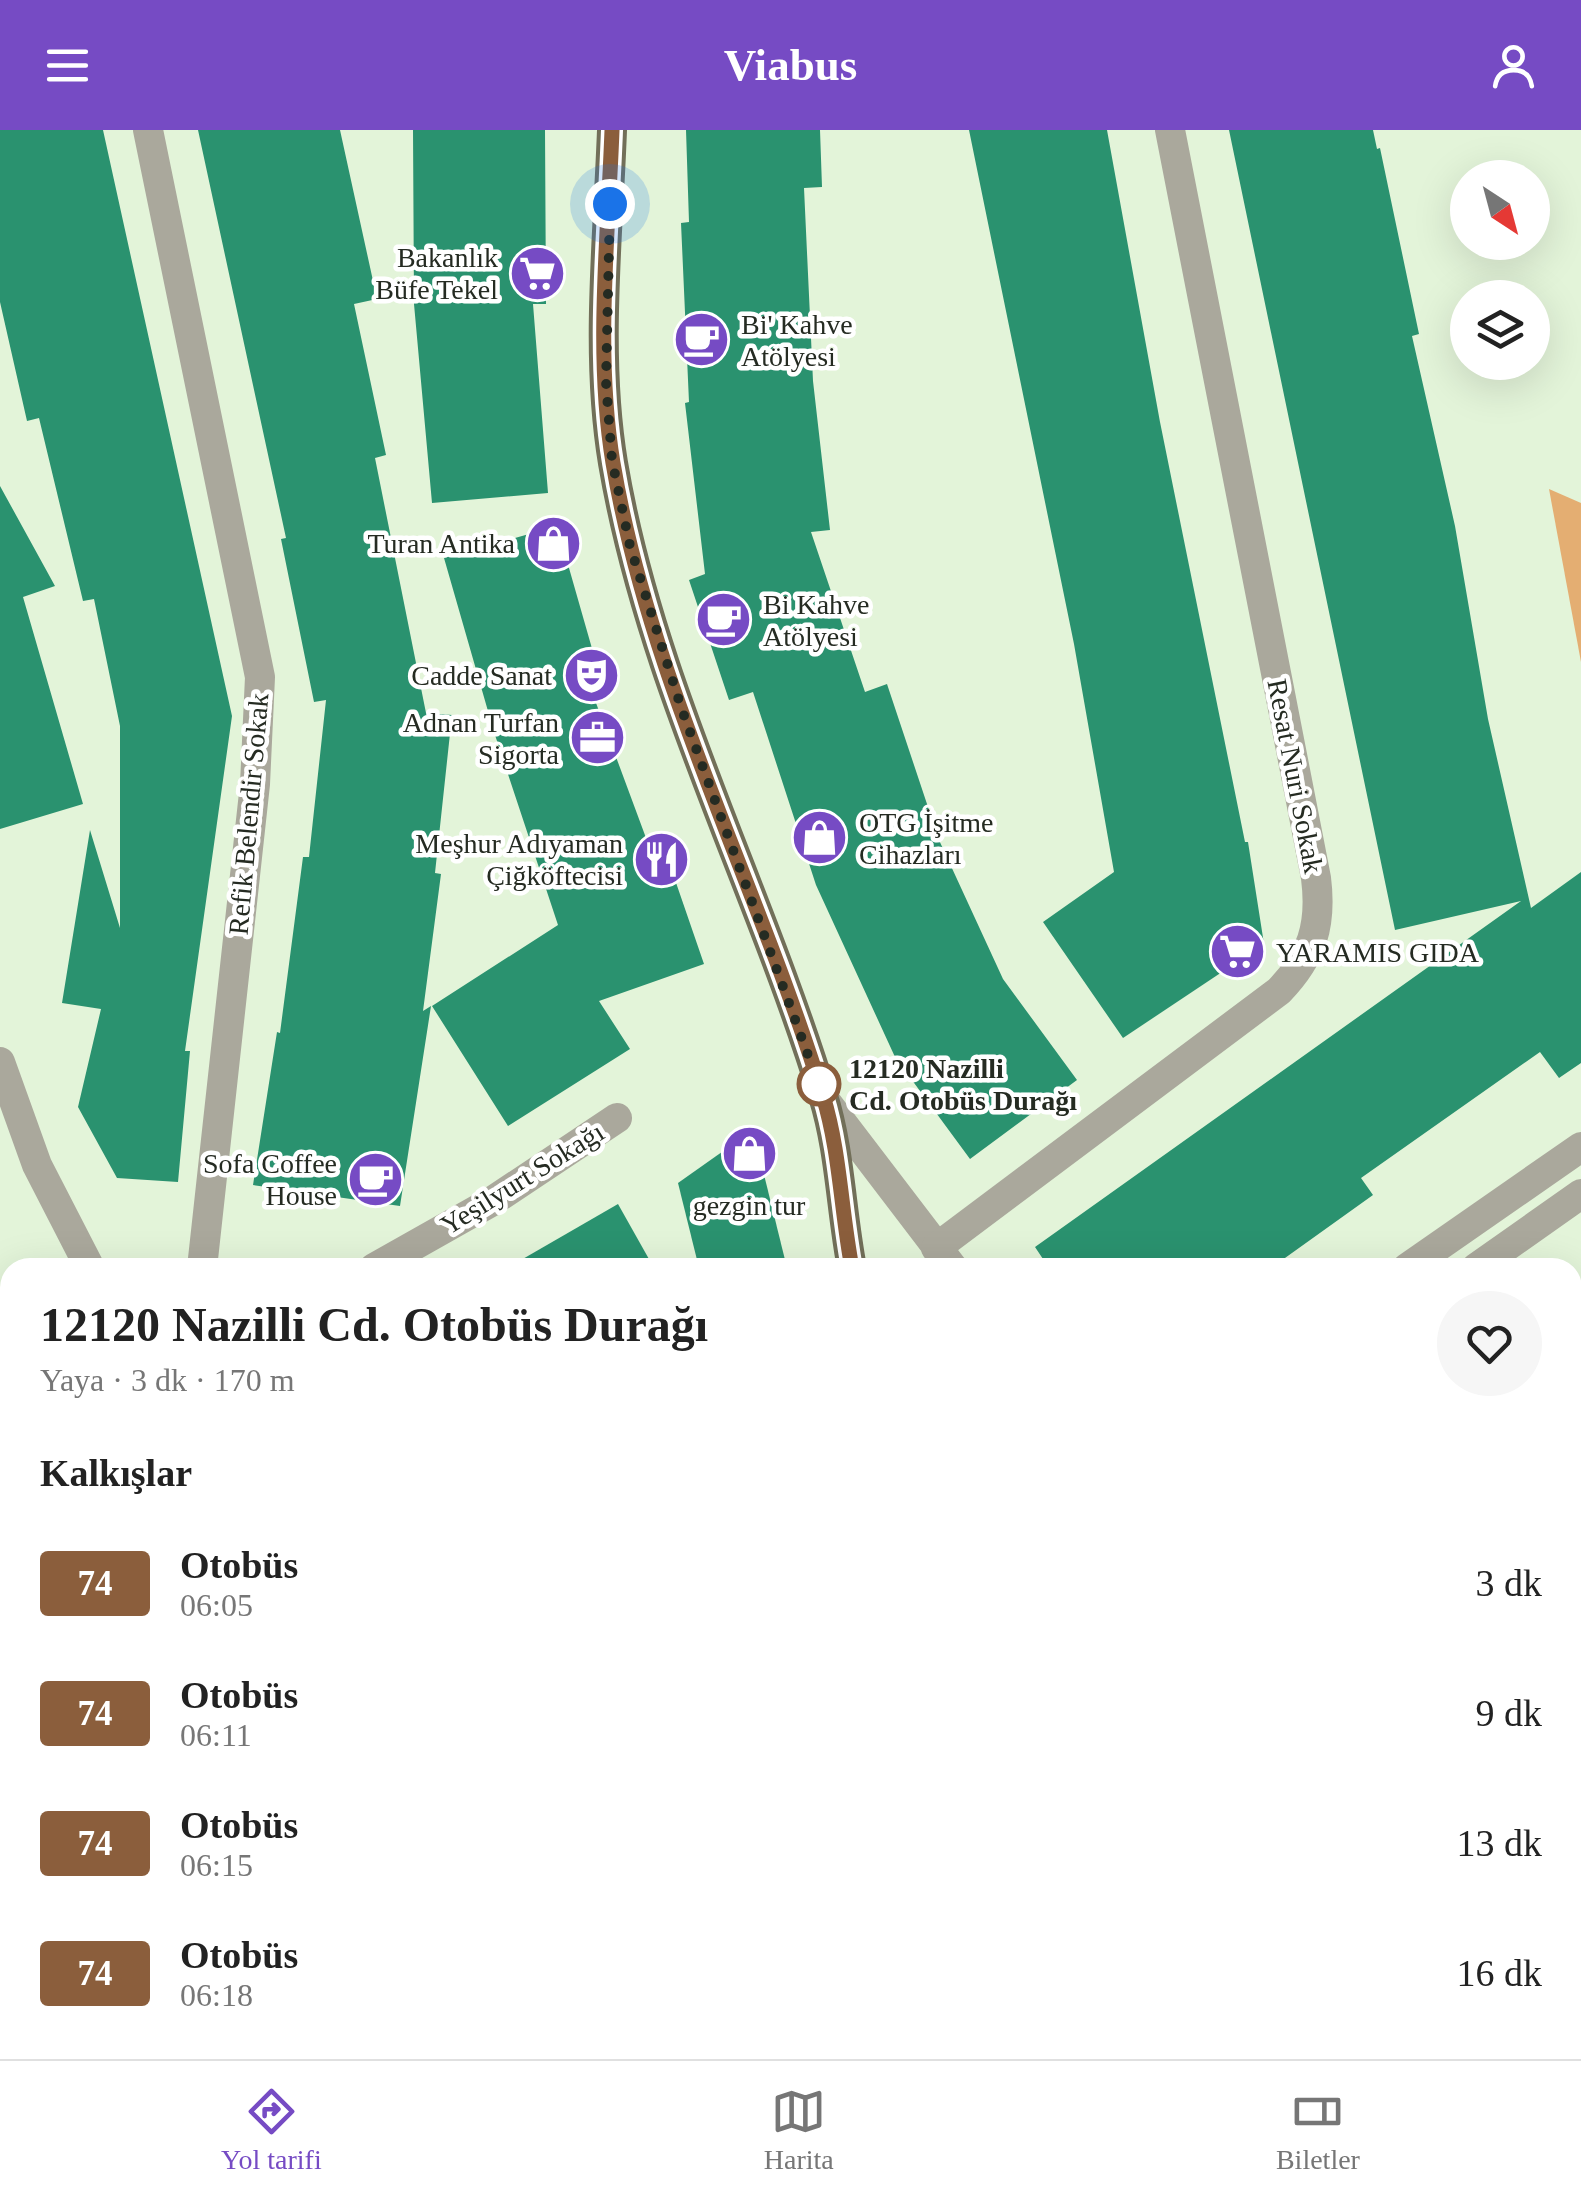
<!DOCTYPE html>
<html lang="tr">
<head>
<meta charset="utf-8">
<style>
	body { margin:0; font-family:Georgia,serif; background:#f6f6f6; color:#222; height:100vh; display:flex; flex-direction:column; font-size:38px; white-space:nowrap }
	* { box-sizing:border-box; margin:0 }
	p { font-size:32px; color:#767676 }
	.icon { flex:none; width:55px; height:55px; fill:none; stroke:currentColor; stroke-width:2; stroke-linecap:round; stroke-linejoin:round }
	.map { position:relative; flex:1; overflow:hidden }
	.panel { position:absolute; left:0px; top:1128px; width:1582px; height:802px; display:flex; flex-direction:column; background:#fff; border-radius:30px 30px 0 0; box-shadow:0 10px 40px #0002 }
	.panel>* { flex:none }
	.badge { padding:0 20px; border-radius:8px; font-size:35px; line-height:65px }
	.needle { width:65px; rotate:144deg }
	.buttons { position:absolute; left:1450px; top:30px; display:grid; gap:20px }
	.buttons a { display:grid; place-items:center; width:100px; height:100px; border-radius:50%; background:#fff; box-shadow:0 10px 40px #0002; font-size:50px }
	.you { position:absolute; width:50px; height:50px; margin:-25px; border:8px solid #fff; border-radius:50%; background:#1a73e8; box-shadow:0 0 0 15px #1a73e833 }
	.map>.badge { position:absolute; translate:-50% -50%; box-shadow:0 0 0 5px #fff }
	h2 { padding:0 40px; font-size:38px; line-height:90px }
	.round { display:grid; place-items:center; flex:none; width:105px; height:105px; border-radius:52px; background:#f6f6f6 }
	.head { display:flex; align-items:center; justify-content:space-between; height:170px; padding:0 40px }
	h1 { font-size:48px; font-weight:700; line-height:75px }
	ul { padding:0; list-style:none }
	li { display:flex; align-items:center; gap:30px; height:130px; padding:0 40px }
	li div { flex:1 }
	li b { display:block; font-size:38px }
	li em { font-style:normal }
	li .badge { min-width:110px; font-weight:700; text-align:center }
	header { display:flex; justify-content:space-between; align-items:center; height:130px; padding:0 40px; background:#764bc4; color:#fff; font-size:45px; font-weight:700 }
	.tabs { display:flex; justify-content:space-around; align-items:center; height:140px; border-top:2px solid #e0e0e0; background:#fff; font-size:28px; color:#767676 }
	.tabs a { display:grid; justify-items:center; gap:5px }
	.tabs .selected { color:#764bc4 }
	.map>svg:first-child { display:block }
	.green { fill:#e4ae72 }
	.building { fill:#2a926f }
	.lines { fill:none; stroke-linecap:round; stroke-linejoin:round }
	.minor { stroke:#aaa89c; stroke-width:30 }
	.major { stroke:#726f59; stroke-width:30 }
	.line-casing { stroke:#fff; stroke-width:22 }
	.line { stroke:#8b5e3c; stroke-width:15 }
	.walk { stroke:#252b22; stroke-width:10; stroke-dasharray:0 18 }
	.stop-dot { fill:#fff; stroke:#8b5e3c; stroke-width:5 }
	.labels { text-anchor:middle; stroke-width:9; stroke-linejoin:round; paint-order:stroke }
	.poi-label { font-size:28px; fill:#252b22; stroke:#fff; text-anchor:end }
	.street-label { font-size:28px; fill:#252b22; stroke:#fff }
	.stop-label { font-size:28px; font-weight:bold; fill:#252b22; stroke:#fff; text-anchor:start }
</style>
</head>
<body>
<header><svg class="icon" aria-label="menu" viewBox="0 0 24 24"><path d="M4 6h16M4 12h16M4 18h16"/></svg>Viabus<svg class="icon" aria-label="person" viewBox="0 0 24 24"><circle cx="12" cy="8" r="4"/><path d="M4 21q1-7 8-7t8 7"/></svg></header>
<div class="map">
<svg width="1581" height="1929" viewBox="0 0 1581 1929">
	<rect width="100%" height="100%" fill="#e3f4d9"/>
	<path class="green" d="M 1549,359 L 1581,373 L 1581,532 Z"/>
	<g class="building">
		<path d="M 0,0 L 103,0 L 232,586 L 185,921 L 190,921 L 178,1052 L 117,1048 L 78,977 L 101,879 L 62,873 L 90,700 L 120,798 L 120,596 L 94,469 L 83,471 L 39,288 L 27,291 L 0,172 Z"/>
		<path d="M 198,0 L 340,0 L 377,169 L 354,174 L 386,325 L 375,328 L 426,583 L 452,585 L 435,743 L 441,744 L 423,881 L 431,876 L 400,1076 L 253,1055 L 277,902 L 280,903 L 303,727 L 309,727 L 326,570 L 314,572 L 281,409 L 286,408 Z"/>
		<path d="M 413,0 L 545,0 L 546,174 L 533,174 L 548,363 L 432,373 L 414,174 Z"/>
		<path d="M 686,0 L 820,0 L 822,57 L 804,58 L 813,251 L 830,400 L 811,402 L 865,562 L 887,554 L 930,683 L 927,684 L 1003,849 L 1077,950 L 970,1029 L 895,927 L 816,755 L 753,562 L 729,570 L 689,450 L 705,444 L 685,273 L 689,272 L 681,93 L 689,92 Z"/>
		<path d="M 969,0 L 1107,0 L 1160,292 L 1245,712 L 1248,712 L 1264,814 L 1123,908 L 1043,792 L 1114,742 L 1074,514 Z"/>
		<path d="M 1229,0 L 1373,0 L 1377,19 L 1380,18 L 1419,204 L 1412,206 L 1455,396 L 1488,589 L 1531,778 L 1581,742 L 1581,933 L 1559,948 L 1540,922 L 1361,1048 L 1373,1065 L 1271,1138 L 1049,1138 L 1035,1117 L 1521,771 L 1395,800 Z"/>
		<path d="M 0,356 L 55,456 L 23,467 L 83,674 L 0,699 Z"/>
		<path d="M 557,396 L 601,550 L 589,554 L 649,716 L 662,712 L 704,834 L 599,871 L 630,919 L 508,996 L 432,876 L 558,795 L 494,602 L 444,428 Z"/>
		<path d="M 753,1000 L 787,1138 L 699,1138 L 678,1053 Z"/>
		<path d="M 618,1074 L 654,1138 L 507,1138 Z"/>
	</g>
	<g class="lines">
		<g class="minor">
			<path d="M 148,0 L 260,547 L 255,654 L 202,1138"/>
			<path d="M 0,932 L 37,1035 L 90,1138"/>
			<path d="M 824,969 L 953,1138"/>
			<path d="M 936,1118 L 1279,861 C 1312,827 1322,795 1316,748 L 1170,0"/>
			<path d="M 374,1138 L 491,1072 L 617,988"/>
			<path d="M 1407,1138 L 1581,1017"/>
			<path d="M 1476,1138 L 1581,1064"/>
			<path d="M 0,1385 L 10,1377"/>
			<path d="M 0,1853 L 10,1866"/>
			<path d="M 50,1920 L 56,1929"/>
			<path d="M 573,1920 L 580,1929"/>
			<path d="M 1475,1920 L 1479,1929"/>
		</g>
		<g class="major">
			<path d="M 612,0 C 608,109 595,225 613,333 C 650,553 758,754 823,966 C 840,1020 841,1081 852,1138"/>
			<path d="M 913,1920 L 914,1929"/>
		</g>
	</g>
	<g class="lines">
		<defs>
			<path id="line" d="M 612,0 C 608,109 595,225 613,333 C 650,553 758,754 823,966 C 840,1021 841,1081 852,1138"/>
		</defs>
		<use href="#line" class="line-casing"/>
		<use href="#line" class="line"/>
		<path class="walk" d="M 610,74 L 606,252 L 612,330 L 630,416 L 682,580 L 824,969 L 819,954"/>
	</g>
	<defs>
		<symbol id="supermarket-disc" viewBox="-11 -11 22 22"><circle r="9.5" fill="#764bc4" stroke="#fff"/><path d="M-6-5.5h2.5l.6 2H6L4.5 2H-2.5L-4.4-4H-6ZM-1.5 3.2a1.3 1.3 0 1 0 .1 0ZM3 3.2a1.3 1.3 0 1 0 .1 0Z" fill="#fff"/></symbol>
		<symbol id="cafe-disc" viewBox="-11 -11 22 22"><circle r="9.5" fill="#764bc4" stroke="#fff"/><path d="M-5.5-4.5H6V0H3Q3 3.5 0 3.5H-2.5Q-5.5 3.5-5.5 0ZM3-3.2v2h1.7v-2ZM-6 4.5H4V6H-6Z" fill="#fff"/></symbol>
		<symbol id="shop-disc" viewBox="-11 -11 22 22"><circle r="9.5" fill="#764bc4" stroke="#fff"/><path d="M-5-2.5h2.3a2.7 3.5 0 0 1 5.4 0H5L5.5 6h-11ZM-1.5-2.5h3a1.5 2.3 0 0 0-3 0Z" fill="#fff"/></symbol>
		<symbol id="theatre-disc" viewBox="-11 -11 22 22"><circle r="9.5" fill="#764bc4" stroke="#fff"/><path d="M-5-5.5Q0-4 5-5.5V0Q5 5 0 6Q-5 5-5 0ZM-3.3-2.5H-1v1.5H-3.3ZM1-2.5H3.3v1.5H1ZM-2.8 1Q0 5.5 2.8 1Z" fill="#fff"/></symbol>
		<symbol id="office-disc" viewBox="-11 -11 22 22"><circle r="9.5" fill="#764bc4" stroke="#fff"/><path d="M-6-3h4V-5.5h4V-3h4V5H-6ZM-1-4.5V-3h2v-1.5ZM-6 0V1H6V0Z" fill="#fff"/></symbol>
		<symbol id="restaurant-disc" viewBox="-11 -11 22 22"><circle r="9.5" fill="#764bc4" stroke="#fff"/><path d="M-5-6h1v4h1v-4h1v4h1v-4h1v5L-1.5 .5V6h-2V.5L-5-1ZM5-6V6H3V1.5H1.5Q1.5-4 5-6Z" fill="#fff"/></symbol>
	</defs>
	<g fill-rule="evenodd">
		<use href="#supermarket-disc" x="506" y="112" width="63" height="63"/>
		<use href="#cafe-disc" x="670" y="178" width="63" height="63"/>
		<use href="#shop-disc" x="522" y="382" width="63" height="63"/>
		<use href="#cafe-disc" x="692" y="458" width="63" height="63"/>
		<use href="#theatre-disc" x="560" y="514" width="63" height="63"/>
		<use href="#office-disc" x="566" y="576" width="63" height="63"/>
		<use href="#shop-disc" x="788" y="676" width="63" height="63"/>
		<use href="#restaurant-disc" x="630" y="698" width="63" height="63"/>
		<use href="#supermarket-disc" x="1206" y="790" width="63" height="63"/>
		<use href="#shop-disc" x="718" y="992" width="63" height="63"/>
		<use href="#cafe-disc" x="344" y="1018" width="63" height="63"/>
	</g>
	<circle class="stop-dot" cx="819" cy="954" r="20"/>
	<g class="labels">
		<g class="poi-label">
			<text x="498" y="137">Bakanlık<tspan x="498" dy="32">Büfe Tekel</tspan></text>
			<text x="741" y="204" text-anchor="start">Bi' Kahve<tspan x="741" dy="32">Atölyesi</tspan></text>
			<text x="515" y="423">Turan Antika</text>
			<text x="763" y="484" text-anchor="start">Bi Kahve<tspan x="763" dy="32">Atölyesi</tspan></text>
			<text x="552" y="555">Cadde Sanat</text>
			<text x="559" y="602">Adnan Turfan<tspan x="559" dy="32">Sigorta</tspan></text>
			<text x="859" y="702" text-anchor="start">OTG İşitme<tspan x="859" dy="32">Cihazları</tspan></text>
			<text x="623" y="723">Meşhur Adıyaman<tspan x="623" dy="32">Çiğköftecisi</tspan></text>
			<text x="1276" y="832" text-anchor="start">YARAMIS GIDA</text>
			<text x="337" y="1043">Sofa Coffee<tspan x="337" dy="32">House</tspan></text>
			<text x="749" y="1085" text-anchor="middle">gezgin tur</text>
		</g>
		<g class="street-label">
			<text transform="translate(1296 646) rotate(79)" y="10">Resat Nuri Sokak</text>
			<text transform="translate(248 684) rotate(-85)" y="10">Refik Belendir Sokak</text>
			<text transform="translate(522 1048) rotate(-32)" y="10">Yeşilyurt Sokağı</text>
		</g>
		<g class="stop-label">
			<text x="849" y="948">12120 Nazilli<tspan x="849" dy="32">Cd. Otobüs Durağı</tspan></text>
		</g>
	</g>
</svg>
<div class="buttons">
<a><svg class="needle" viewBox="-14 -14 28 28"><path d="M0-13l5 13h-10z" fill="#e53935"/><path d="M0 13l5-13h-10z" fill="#767676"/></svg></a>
<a><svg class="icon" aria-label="layers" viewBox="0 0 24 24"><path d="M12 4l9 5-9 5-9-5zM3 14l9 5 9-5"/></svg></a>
</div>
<div class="you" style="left:610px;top:74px"></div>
<section class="panel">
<div class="head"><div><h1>12120 Nazilli Cd. Otobüs Durağı</h1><p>Yaya · 3 dk · 170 m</p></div><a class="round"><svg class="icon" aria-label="heart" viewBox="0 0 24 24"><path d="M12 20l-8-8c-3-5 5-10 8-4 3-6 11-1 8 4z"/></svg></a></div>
<h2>Kalkışlar</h2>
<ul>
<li><span class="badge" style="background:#8b5e3c;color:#fff">74</span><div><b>Otobüs</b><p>06:05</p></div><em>3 dk</em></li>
<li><span class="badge" style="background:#8b5e3c;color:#fff">74</span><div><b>Otobüs</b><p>06:11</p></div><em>9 dk</em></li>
<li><span class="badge" style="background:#8b5e3c;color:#fff">74</span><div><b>Otobüs</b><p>06:15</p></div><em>13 dk</em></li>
<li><span class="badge" style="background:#8b5e3c;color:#fff">74</span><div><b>Otobüs</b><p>06:18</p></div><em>16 dk</em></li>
</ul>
</section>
</div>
<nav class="tabs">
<a class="selected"><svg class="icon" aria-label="directions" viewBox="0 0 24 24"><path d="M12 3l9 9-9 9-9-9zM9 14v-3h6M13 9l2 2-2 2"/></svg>Yol tarifi</a>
<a><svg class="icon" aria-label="map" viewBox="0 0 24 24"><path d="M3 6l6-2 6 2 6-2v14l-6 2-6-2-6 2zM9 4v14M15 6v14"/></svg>Harita</a>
<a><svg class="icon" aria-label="tickets" viewBox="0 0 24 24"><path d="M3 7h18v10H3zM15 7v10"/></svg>Biletler</a>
</nav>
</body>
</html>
